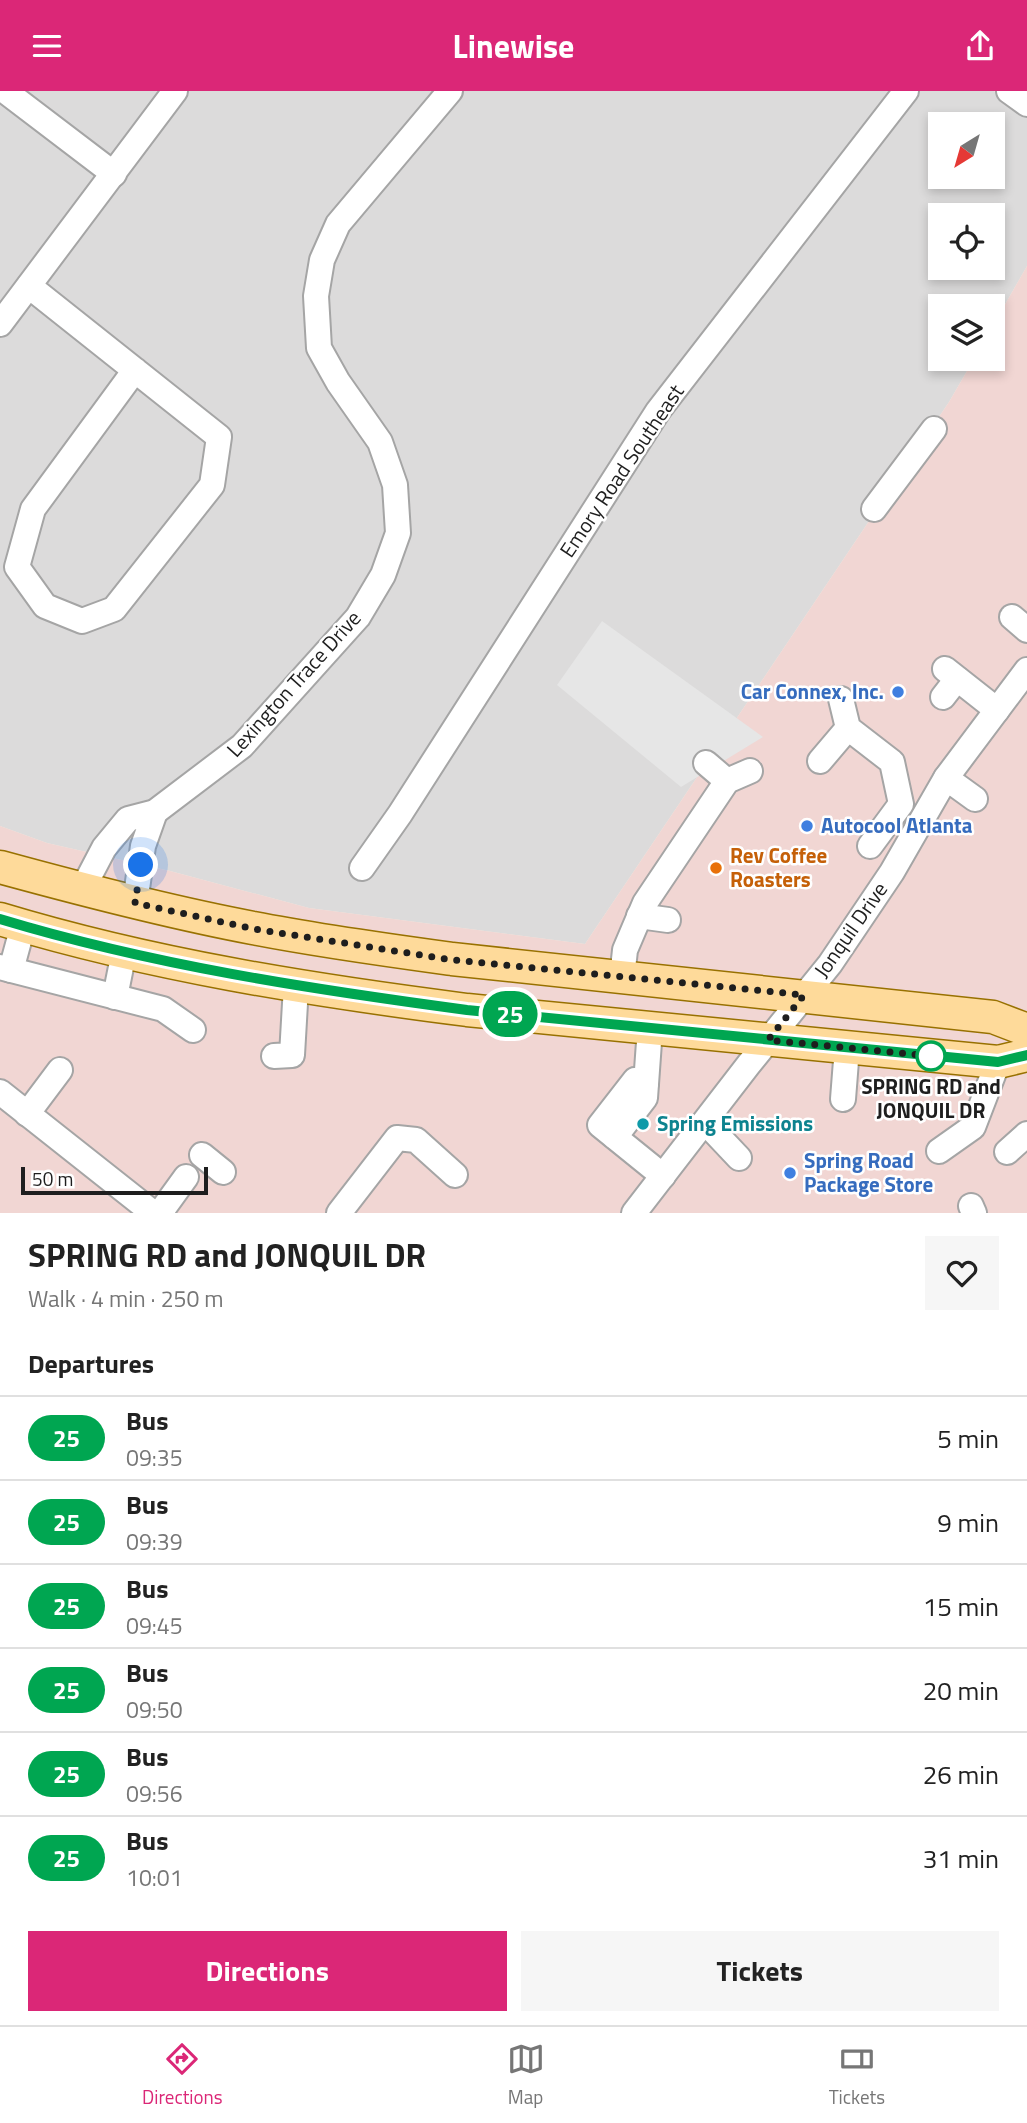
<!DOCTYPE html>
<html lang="en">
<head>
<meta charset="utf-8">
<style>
	body { margin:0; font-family:"Titillium Web",sans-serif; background:#f6f6f6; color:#222; height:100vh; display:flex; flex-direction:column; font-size:26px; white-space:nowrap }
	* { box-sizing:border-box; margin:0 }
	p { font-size:23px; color:#767676 }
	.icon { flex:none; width:38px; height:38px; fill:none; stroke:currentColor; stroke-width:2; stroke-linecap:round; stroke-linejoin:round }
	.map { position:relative; height:1122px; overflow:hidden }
	.sheet { display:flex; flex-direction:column; background:#fff; flex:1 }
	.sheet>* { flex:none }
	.badge { padding:0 14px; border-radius:23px; font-size:24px; line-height:46px }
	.needle { width:46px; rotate:217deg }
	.tools { position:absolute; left:928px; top:21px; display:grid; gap:14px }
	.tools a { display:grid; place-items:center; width:77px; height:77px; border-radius:0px; background:#fff; box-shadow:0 4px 10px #0003; font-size:35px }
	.scale { position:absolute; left:21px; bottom:18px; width:187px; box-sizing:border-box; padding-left:7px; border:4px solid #1e1e1e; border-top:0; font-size:19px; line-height:24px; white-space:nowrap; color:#1e1e1e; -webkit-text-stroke:5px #fff; paint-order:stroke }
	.you { position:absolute; width:35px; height:35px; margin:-18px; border:5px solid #fff; border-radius:50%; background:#1a73e8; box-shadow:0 0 0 10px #1a73e833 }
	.map>.badge { position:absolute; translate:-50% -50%; box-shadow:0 0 0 4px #fff }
	h2 { padding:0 28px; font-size:26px; line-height:63px }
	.round { display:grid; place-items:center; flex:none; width:74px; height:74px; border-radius:0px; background:#f6f6f6 }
	.summary { display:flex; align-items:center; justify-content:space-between; height:119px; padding:0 28px }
	h1 { font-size:33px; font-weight:700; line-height:52px }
	.action { display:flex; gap:14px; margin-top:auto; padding:14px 28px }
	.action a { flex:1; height:80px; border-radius:0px; background:#db2777; color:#fff; font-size:28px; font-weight:700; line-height:80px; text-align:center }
	.action a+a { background:#f6f6f6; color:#222 }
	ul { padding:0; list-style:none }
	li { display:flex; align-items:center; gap:21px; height:84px; padding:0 28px; border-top:2px solid #e0e0e0 }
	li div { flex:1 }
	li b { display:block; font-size:26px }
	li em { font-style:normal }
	li .badge { min-width:77px; font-weight:700; text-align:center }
	header { display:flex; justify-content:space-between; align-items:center; height:91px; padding:0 28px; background:#db2777; color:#fff; font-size:32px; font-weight:700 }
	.tabs { display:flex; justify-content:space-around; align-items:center; height:98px; border-top:2px solid #e0e0e0; background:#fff; font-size:19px; color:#767676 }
	.tabs a { display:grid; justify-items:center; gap:4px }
	.tabs .current { color:#db2777 }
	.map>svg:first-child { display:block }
	.residential { fill:#dcdbdb; fill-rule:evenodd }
	.commercial { fill:#f1d6d3 }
	.parking { fill:#e6e6e6 }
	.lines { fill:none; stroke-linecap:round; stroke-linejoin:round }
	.minor-casing { stroke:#a5a5a5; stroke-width:28 }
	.major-casing { stroke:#987100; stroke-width:35 }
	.minor { stroke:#fff; stroke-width:24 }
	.major { stroke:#feda9a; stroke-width:32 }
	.line-casing { stroke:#fff; stroke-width:16 }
	.line { stroke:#00a651; stroke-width:10 }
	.walk { stroke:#1e1e1e; stroke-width:7; stroke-dasharray:0 12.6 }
	.shop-dot { fill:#3f7fe0; stroke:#fff; stroke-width:2.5 }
	.food-dot { fill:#e8710a; stroke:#fff; stroke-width:2.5 }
	.stop-dot { fill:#fff; stroke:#00a651; stroke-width:3.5 }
	.culture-dot { fill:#0f9aa8; stroke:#fff; stroke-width:2.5 }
	.labels { text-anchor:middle; stroke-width:5; stroke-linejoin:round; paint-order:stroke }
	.street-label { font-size:21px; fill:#1e1e1e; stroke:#fff }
	.shop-label { font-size:21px; font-weight:bold; fill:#366cbe; stroke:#fff; text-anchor:start }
	.food-label { font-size:21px; font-weight:bold; fill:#c56008; stroke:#fff; text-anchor:start }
	.stop-label { font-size:21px; font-weight:bold; fill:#1e1e1e; stroke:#fff }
	.culture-label { font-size:21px; font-weight:bold; fill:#0d838f; stroke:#fff; text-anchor:start }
</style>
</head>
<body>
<header><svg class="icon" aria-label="menu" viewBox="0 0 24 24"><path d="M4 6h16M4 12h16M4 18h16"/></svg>Linewise<svg class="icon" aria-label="share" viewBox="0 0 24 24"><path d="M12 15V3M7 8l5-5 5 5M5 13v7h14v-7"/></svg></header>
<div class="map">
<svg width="1027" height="1122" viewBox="0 0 1027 1122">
	<rect width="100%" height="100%" fill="#f0ede4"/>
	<path class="residential" d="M 0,0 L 994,0 L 1027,26 L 1027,175 L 992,236 L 992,215 L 940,215 L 940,268 L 974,268 L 949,311 L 585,853 L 309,817 L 170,780 L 47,752 L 0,735 ZM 940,33 L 992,33 L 992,86 L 940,86 ZM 940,124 L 992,124 L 992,177 L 940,177 Z"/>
	<path class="commercial" d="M 1027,175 L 1027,1122 L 0,1122 L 0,735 L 47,752 L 170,780 L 309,817 L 585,853 L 949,311 L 974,268 L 992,268 L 992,236 Z"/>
	<path class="parking" d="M 602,530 L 763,646 L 681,696 L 557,594 Z"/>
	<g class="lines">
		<defs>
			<g id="minor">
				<path d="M 5,0 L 114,83"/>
				<path d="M 1009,0 L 1027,13"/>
				<path d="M 29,195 L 219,346 L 212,394 L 114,518 L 82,530 L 45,515 L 17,476 L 33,418 L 135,279"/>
				<path d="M 0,233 L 175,0"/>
				<path d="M 874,418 L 934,338"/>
				<path d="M 1012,526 L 1027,539"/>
				<path d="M 945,578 L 997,619"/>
				<path d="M 943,606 L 957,588"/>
				<path d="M 841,608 L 848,637 L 892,671 L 901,713 L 870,755"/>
				<path d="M 820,670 L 848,637"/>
				<path d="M 706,672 L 727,690"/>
				<path d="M 946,687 L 975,708"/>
				<path d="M 362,777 L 400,723 L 658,320 L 906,0"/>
				<path d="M 82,799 L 104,757 L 128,728 L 155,721 L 242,655 L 358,526 L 383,484 L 398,442 L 395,394 L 380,351 L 338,291 L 319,257 L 316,205 L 322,169 L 338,133 L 450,0"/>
				<path d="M 135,812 L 143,755 L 155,721"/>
				<path d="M 639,825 L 668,829"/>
				<path d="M 0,876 L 163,918 L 193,939"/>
				<path d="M 11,879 L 23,835"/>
				<path d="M 622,887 L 625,859 L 645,812 L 727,690 L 750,680"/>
				<path d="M 115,906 L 124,861"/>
				<path d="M 274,965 L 292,964 L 296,895"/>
				<path d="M 646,992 L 635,989 L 600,1034 L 663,1085"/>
				<path d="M 0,1001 L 153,1122"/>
				<path d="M 843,1008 L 847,957"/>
				<path d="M 27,1023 L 60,979"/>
				<path d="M 705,1031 L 739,1067"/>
				<path d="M 615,1046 L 645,1007 L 650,937"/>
				<path d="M 939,1060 L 973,1036 L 998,971"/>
				<path d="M 1007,1061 L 1027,1043"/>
				<path d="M 202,1064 L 223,1081"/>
				<path d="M 971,1115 L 974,1122"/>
				<path d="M 160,1122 L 186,1086"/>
				<path d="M 339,1122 L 397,1047 L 416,1049 L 455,1084"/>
				<path d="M 634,1122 L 749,973 L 830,873 L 892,781 L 946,687 L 1027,579"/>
			</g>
			<g id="major">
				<path d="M 0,776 C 84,799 168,821 253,837 C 319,850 386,859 452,868 L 993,926 L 1027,939"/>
				<path d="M 0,828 C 152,874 310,899 467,919 L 998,971 L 1027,964"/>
			</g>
		</defs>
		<use href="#minor" class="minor-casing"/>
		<use href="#major" class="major-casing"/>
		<use href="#minor" class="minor"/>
		<use href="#major" class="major"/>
	</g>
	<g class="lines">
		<defs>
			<path id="line" d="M 0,828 C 152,874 310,898 467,919 L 998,971 L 1027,964"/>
		</defs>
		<use href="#line" class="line-casing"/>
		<use href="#line" class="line"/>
		<path class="walk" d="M 141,774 L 135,812 L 254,838 L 453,869 L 804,904 L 768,949 L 931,965"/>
	</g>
	<g class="shop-dot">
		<circle cx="898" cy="601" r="7"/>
		<circle cx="807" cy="735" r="7"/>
		<circle cx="790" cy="1082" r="7"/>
	</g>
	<circle class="food-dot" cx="716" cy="777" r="7"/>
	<circle class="stop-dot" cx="931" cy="965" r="14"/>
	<circle class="culture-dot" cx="643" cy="1033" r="7"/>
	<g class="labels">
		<g class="street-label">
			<text transform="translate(622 380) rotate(-56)" y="7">Emory Road Southeast</text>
			<text transform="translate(294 593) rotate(-48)" y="7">Lexington Trace Drive</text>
			<text transform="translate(851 839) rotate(-55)" y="7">Jonquil Drive</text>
		</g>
		<g class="shop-label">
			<text x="884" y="608" text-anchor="end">Car Connex, Inc.</text>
			<text x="821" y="742">Autocool Atlanta</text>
			<text x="804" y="1077">Spring Road<tspan x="804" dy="24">Package Store</tspan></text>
		</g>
		<g class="food-label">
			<text x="730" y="772">Rev Coffee<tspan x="730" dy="24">Roasters</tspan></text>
		</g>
		<g class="stop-label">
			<text x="931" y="1003">SPRING RD and<tspan x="931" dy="24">JONQUIL DR</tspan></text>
		</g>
		<g class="culture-label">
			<text x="657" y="1040">Spring Emissions</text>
		</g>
	</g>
</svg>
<div class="tools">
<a><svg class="needle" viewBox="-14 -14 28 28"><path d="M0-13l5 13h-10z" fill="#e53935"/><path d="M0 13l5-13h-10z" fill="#767676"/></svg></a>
<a><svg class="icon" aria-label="locate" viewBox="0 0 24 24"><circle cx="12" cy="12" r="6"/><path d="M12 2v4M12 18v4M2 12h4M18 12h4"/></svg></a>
<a><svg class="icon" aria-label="layers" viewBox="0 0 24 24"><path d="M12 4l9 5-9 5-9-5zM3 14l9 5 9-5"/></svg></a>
</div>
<div class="scale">50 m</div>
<div class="you" style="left:141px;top:774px"></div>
<b class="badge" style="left:510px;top:923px;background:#00a651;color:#fff">25</b>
</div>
<section class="sheet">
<div class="summary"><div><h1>SPRING RD and JONQUIL DR</h1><p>Walk · 4 min · 250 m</p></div><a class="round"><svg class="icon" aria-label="heart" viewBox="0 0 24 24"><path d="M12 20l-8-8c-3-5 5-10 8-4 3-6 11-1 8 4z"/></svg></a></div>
<h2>Departures</h2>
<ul>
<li><span class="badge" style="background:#00a651;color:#fff">25</span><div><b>Bus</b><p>09:35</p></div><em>5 min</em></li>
<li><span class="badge" style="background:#00a651;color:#fff">25</span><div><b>Bus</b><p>09:39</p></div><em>9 min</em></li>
<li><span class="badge" style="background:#00a651;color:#fff">25</span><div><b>Bus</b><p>09:45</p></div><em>15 min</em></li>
<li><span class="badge" style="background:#00a651;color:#fff">25</span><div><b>Bus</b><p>09:50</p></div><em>20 min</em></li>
<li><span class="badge" style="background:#00a651;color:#fff">25</span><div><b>Bus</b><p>09:56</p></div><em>26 min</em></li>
<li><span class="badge" style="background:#00a651;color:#fff">25</span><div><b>Bus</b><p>10:01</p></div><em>31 min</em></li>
</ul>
<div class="action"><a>Directions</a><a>Tickets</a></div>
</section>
<nav class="tabs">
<a class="current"><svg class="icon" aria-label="directions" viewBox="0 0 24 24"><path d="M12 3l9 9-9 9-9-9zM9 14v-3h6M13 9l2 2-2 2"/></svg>Directions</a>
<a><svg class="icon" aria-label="map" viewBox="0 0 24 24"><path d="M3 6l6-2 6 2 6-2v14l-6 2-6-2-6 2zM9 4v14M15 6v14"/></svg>Map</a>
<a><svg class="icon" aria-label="tickets" viewBox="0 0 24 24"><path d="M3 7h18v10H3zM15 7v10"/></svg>Tickets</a>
</nav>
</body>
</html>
